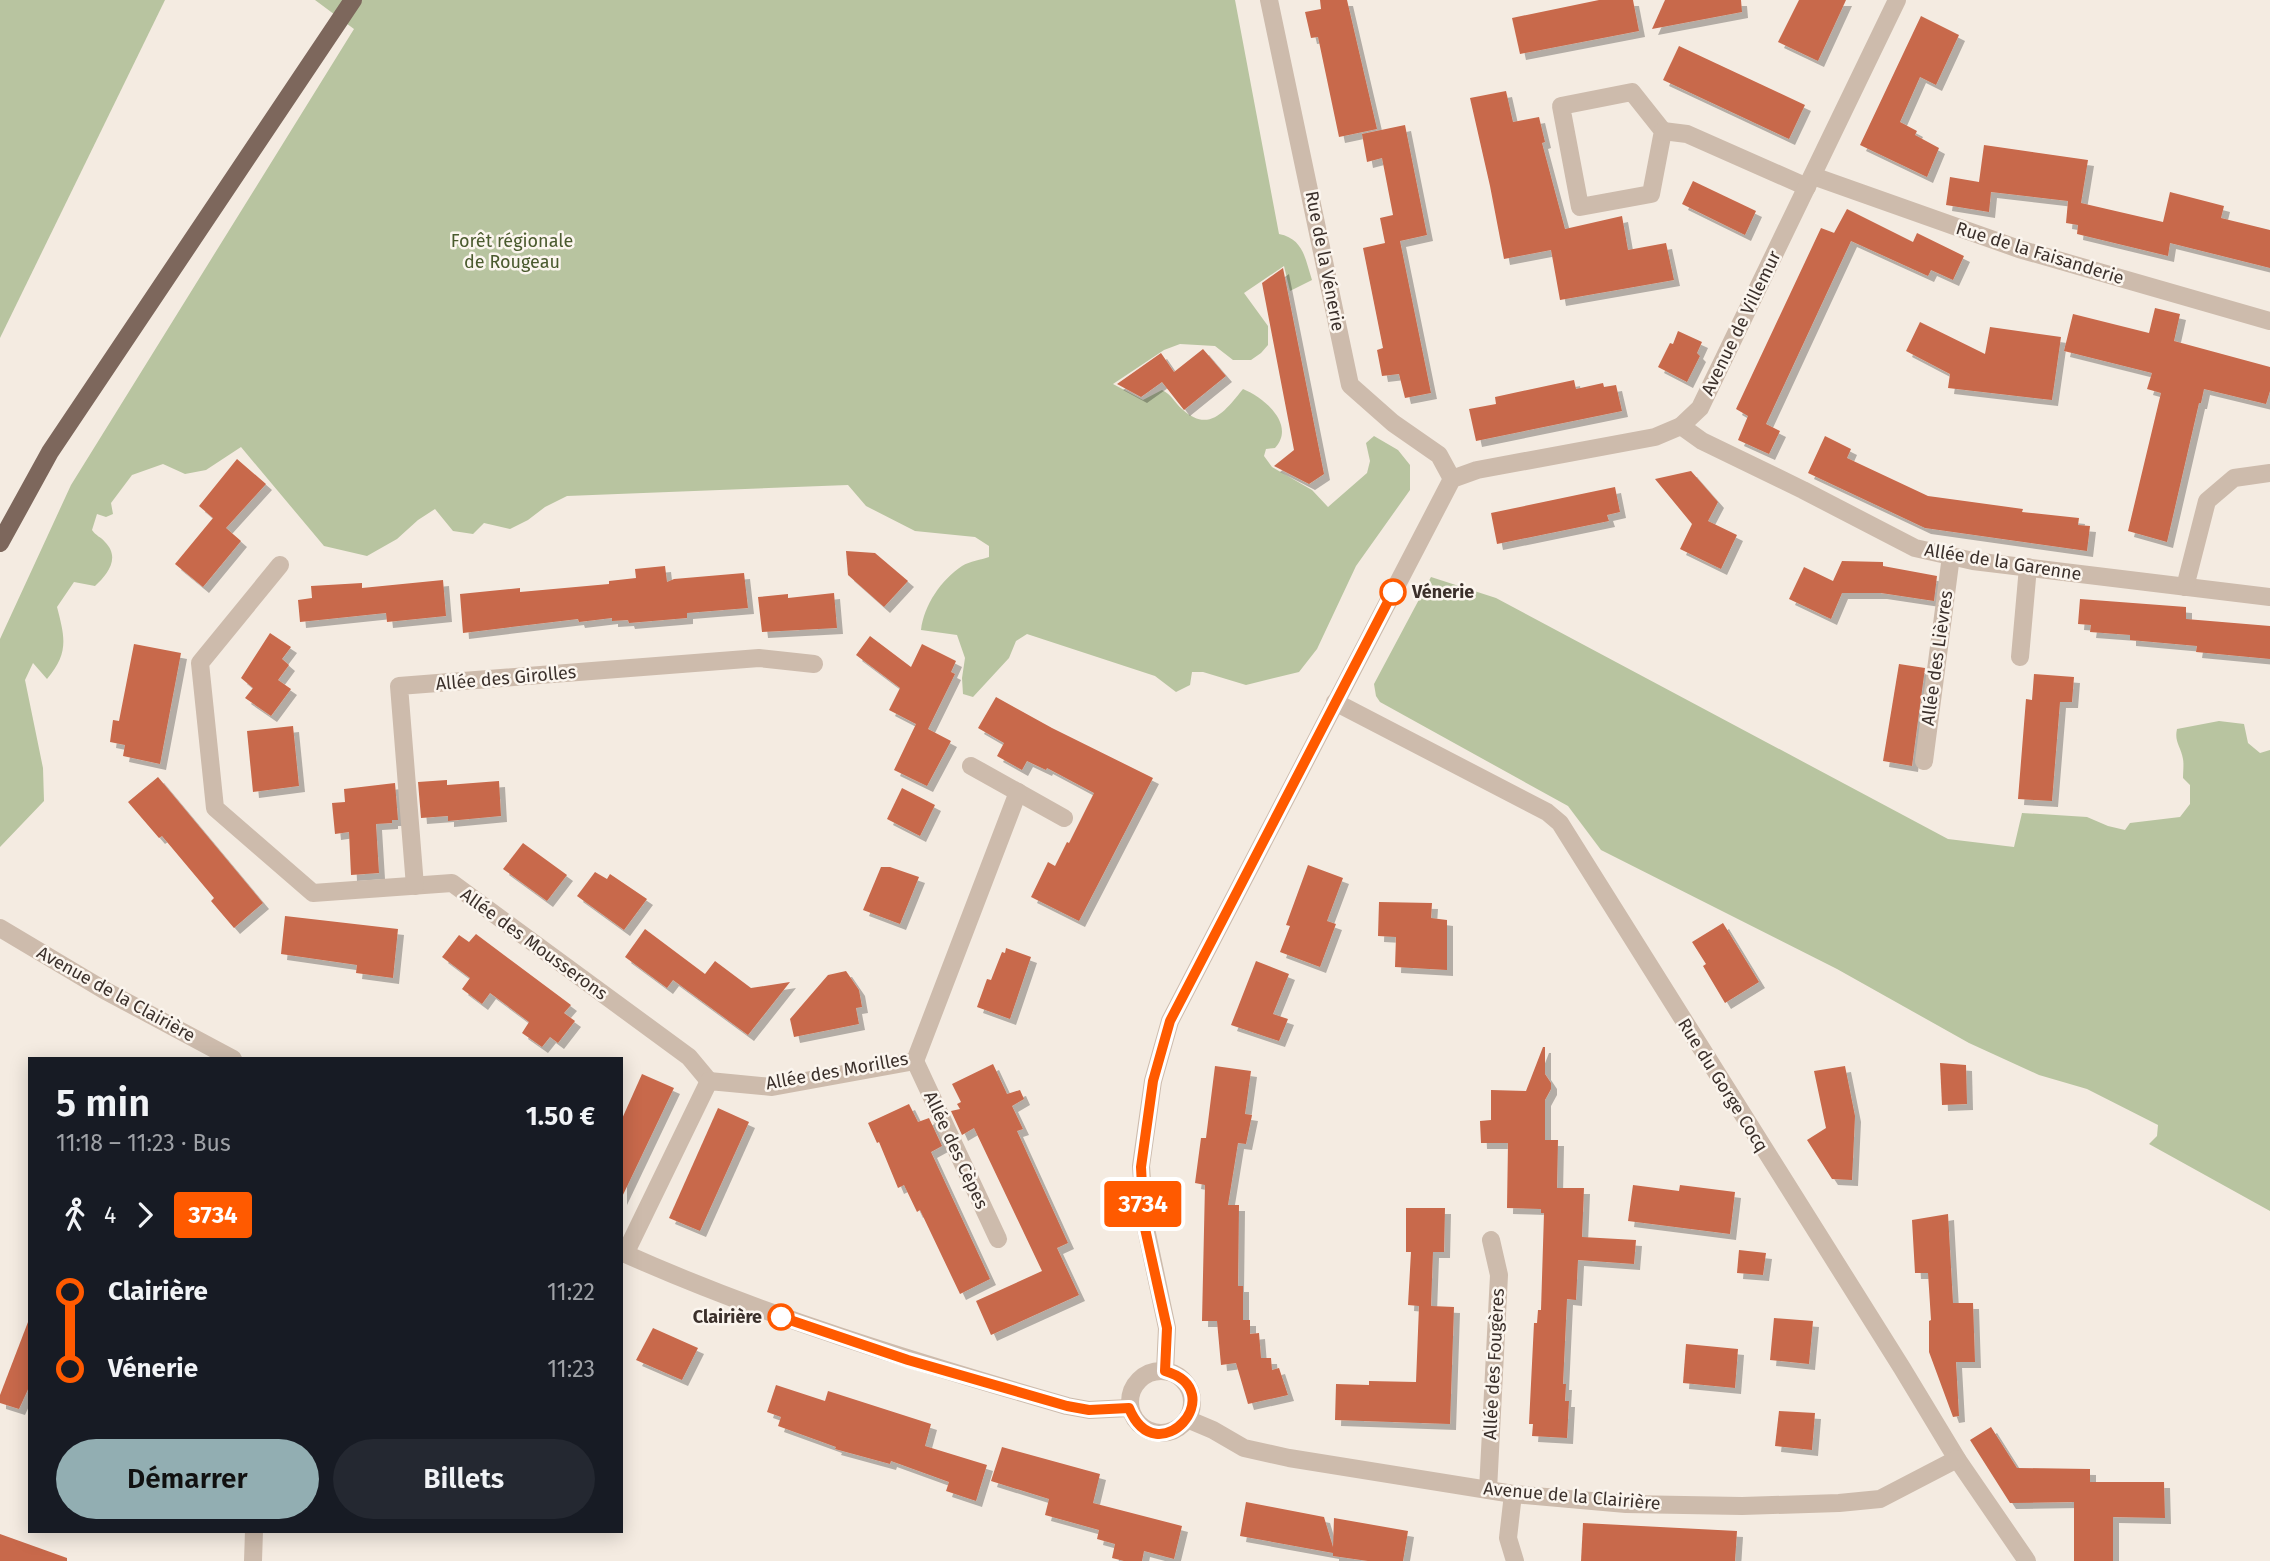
<!DOCTYPE html>
<html lang="fr">
<head>
<meta charset="utf-8">
<style>
	body { margin:0; font-family:"Fira Sans",sans-serif; background:#242831; color:#f1f3f6; height:100vh; display:flex; flex-direction:column; font-size:26px; white-space:nowrap }
	* { box-sizing:border-box; margin:0 }
	p { font-size:23px; color:#9ea1a6 }
	.icon { flex:none; width:38px; height:38px; fill:none; stroke:currentColor; stroke-width:2; stroke-linecap:round; stroke-linejoin:round }
	.map { position:relative; flex:1; overflow:hidden }
	.sheet { position:absolute; left:28px; top:1057px; width:595px; height:476px; display:flex; flex-direction:column; background:#171b24; border-radius:0px; box-shadow:0 4px 18px #0003 }
	.sheet>* { flex:none }
	.badge { padding:0 14px; border-radius:5px; font-size:24px; line-height:46px }
	.map>.badge { position:absolute; translate:-50% -50%; box-shadow:0 0 0 4px #fff }
	.legs { display:flex; align-items:center; gap:10px; height:77px; padding:0 28px; font-size:23px }
	.legs p { margin-inline-start:auto }
	.head { display:flex; align-items:center; justify-content:space-between; height:119px; padding:0 28px }
	h1 { font-size:38px; font-weight:600; line-height:52px }
	.primary-button { display:flex; gap:14px; margin-top:auto; padding:14px 28px }
	.primary-button a { flex:1; height:80px; border-radius:42px; background:#92aeb2; color:#111; font-size:28px; font-weight:600; line-height:80px; text-align:center }
	.primary-button a+a { background:#242831; color:#f1f3f6 }
	ul { padding:0 28px; list-style:none }
	li { display:flex; align-items:center; gap:24px; height:77px; font-size:26px }
	li i { display:grid; place-items:center; width:10px; height:100%; margin:0 9px; background:currentColor }
	li i::after { content:''; width:18px; height:18px; margin:-9px; border:5px solid; border-radius:50%; background:#171b24 }
	li p { margin-inline-start:auto }
	li:first-child i { background:linear-gradient(#0000 50%,currentColor 0) }
	li:last-child i { background:linear-gradient(currentColor 50%,#0000 0) }
	.map>svg:first-child { display:block }
	.green { fill:#b8c4a0 }
	.building { fill:#c8694b; filter:url(#shadow) }
	.lines { fill:none; stroke-linecap:round; stroke-linejoin:round }
	.minor { stroke:#cdbbac; stroke-width:18 }
	.primary { stroke:#7d675c; stroke-width:18 }
	.line-1-casing { stroke:#fff; stroke-width:16 }
	.line-1 { stroke:#ff5a00; stroke-width:10 }
	.stop-1-dot { fill:#fff; stroke:#ff5a00; stroke-width:3.5 }
	.labels { text-anchor:middle; stroke-width:5; stroke-linejoin:round; paint-order:stroke }
	.park-label { font-size:18px; fill:#4a5a2e; stroke:#fbf5ee }
	.street-label { font-size:18px; fill:#3b302b; stroke:#fbf5ee }
	.stop-label { font-size:18px; font-weight:bold; fill:#3b302b; stroke:#fbf5ee; text-anchor:start }
</style>
</head>
<body>
<div class="map">
<svg width="2270" height="1561" viewBox="0 0 2270 1561">
	<defs>
		<filter id="shadow"><feDropShadow dx="6" dy="6" stdDeviation="0" flood-color="#0004"/></filter>
	</defs>
	<rect width="100%" height="100%" fill="#f4ebe1"/>
	<g class="green">
		<path d="M 0,0 L 165,0 L 0,338 Z"/>
		<path d="M 315,0 L 1235,0 L 1279,234 C 1304,239 1305,259 1312,280 L 1290,291 L 1284,266 L 1244,293 L 1268,326 L 1268,345 L 1261,353 L 1251,360 L 1233,360 L 1215,346 L 1180,344 L 1164,350 L 1113,384 L 1143,400 L 1162,390 C 1172,395 1174,402 1182,409 C 1209,434 1225,411 1243,389 C 1265,398 1296,425 1275,448 L 1266,449 L 1264,456 L 1272,467 L 1312,490 L 1328,507 L 1367,473 L 1370,461 L 1366,443 L 1374,436 L 1398,450 L 1410,465 L 1410,490 L 1356,566 L 1317,649 L 1299,672 L 1246,685 L 1203,672 L 1192,672 L 1190,685 L 1176,692 L 1155,676 L 1027,634 L 1016,641 L 1009,658 L 973,697 L 963,694 L 962,678 L 965,658 L 957,635 L 921,630 C 924,605 941,580 962,566 C 970,561 981,560 989,557 L 989,546 L 975,537 L 915,531 L 866,506 L 848,485 L 567,496 L 545,507 L 528,520 L 510,529 L 484,523 L 473,534 L 453,531 L 435,509 L 418,520 L 397,539 L 367,556 L 324,546 L 241,447 L 206,470 L 185,474 L 163,464 L 132,475 L 111,503 L 113,514 L 106,517 L 97,514 L 92,530 C 96,536 101,537 105,542 C 121,558 107,575 95,586 L 74,582 L 57,607 C 65,638 69,653 47,679 L 33,663 L 25,680 L 43,768 L 44,801 L 0,847 L 0,639 L 71,485 L 354,29 Z"/>
		<path d="M 1431,577 L 1496,598 L 1948,839 L 2014,847 L 2022,813 L 2087,817 L 2108,826 L 2125,830 L 2130,823 L 2180,817 L 2190,804 L 2190,785 L 2183,778 C 2183,773 2184,764 2183,759 C 2181,747 2174,742 2177,729 L 2219,721 L 2244,724 L 2248,743 L 2260,753 L 2270,750 L 2270,1211 L 2149,1144 L 2157,1136 L 2158,1125 L 2087,1089 L 2039,1075 L 1969,1043 L 1837,969 L 1601,850 L 1568,806 L 1380,702 L 1376,696 L 1374,684 Z"/>
	</g>
	<g class="building">
		<path d="M 1320,0 L 1347,0 L 1377,129 L 1339,137 L 1318,37 L 1311,38 L 1305,12 L 1321,9 Z"/>
		<path d="M 1599,0 L 1633,0 L 1639,31 L 1520,54 L 1512,18 Z"/>
		<path d="M 1665,0 L 1741,0 L 1742,12 L 1652,29 Z"/>
		<path d="M 1799,0 L 1846,0 L 1818,61 L 1778,42 Z"/>
		<path d="M 1921,16 L 1959,35 L 1936,85 L 1920,77 L 1900,122 L 1917,131 L 1915,135 L 1939,148 L 1927,177 L 1860,145 Z"/>
		<path d="M 1679,46 L 1805,105 L 1789,139 L 1663,80 Z"/>
		<path d="M 1506,91 L 1513,122 L 1539,117 L 1545,142 L 1542,143 L 1565,229 L 1622,216 L 1628,250 L 1666,243 L 1674,280 L 1560,300 L 1551,250 L 1504,259 L 1490,186 L 1470,98 Z"/>
		<path d="M 1405,125 L 1427,235 L 1400,241 L 1431,393 L 1405,398 L 1399,374 L 1382,376 L 1377,350 L 1383,348 L 1363,248 L 1385,243 L 1380,218 L 1393,215 L 1382,158 L 1367,162 L 1362,134 Z"/>
		<path d="M 1984,145 L 2088,160 L 2081,203 L 2163,222 L 2170,192 L 2224,206 L 2221,218 L 2270,230 L 2270,268 L 2170,243 L 2168,256 L 2077,234 L 2078,225 L 2066,223 L 2068,201 L 1991,192 L 1989,212 L 1946,205 L 1950,177 L 1979,182 Z"/>
		<path d="M 1693,181 L 1756,211 L 1745,235 L 1682,204 Z"/>
		<path d="M 1847,209 L 1913,242 L 1917,233 L 1964,256 L 1953,280 L 1931,270 L 1928,276 L 1851,241 L 1766,424 L 1780,431 L 1769,454 L 1738,440 L 1748,416 L 1736,409 L 1821,228 L 1837,234 L 1834,233 Z"/>
		<path d="M 1283,268 L 1324,474 L 1309,484 L 1274,466 L 1294,450 L 1262,283 Z"/>
		<path d="M 2155,308 L 2180,314 L 2174,341 L 2270,367 L 2270,391 L 2266,404 L 2204,389 L 2201,403 L 2199,403 L 2167,542 L 2128,531 L 2161,393 L 2147,389 L 2152,373 L 2064,351 L 2073,314 L 2149,333 Z"/>
		<path d="M 1920,322 L 1985,354 L 1990,327 L 2061,337 L 2052,400 L 1948,388 L 1950,374 L 1906,351 Z"/>
		<path d="M 1678,331 L 1702,342 L 1697,353 L 1700,356 L 1687,382 L 1658,367 L 1670,343 L 1673,344 Z"/>
		<path d="M 1203,349 L 1226,376 L 1184,410 L 1162,382 L 1141,397 L 1117,384 L 1161,353 L 1174,372 Z"/>
		<path d="M 1574,380 L 1576,389 L 1603,383 L 1604,387 L 1616,385 L 1622,411 L 1476,441 L 1469,409 L 1496,404 L 1495,397 Z"/>
		<path d="M 1825,436 L 1851,449 L 1847,458 L 1928,496 L 2023,509 L 2022,512 L 2079,518 L 2078,525 L 2090,526 L 2087,551 L 1925,528 L 1808,473 Z"/>
		<path d="M 237,459 L 266,484 L 226,528 L 241,541 L 203,587 L 175,564 L 213,518 L 199,506 Z"/>
		<path d="M 1691,471 L 1718,502 L 1708,521 L 1737,535 L 1721,569 L 1680,549 L 1692,524 L 1655,479 Z"/>
		<path d="M 1615,487 L 1620,512 L 1607,515 L 1609,521 L 1497,544 L 1491,513 Z"/>
		<path d="M 846,551 L 875,553 L 908,581 L 884,607 L 848,575 Z"/>
		<path d="M 1842,561 L 1883,562 L 1883,566 L 1937,576 L 1934,601 L 1881,593 L 1842,593 L 1831,619 L 1789,599 L 1804,567 L 1833,581 Z"/>
		<path d="M 665,566 L 667,582 L 674,579 L 744,573 L 748,608 L 687,613 L 687,618 L 629,623 L 628,620 L 612,621 L 612,618 L 579,622 L 578,619 L 463,633 L 460,594 L 520,588 L 520,592 L 609,584 L 609,581 L 636,578 L 635,569 Z"/>
		<path d="M 443,580 L 446,616 L 387,622 L 386,613 L 300,622 L 298,600 L 312,598 L 311,586 L 362,583 L 362,588 Z"/>
		<path d="M 834,593 L 837,628 L 762,632 L 758,597 L 788,594 L 788,598 Z"/>
		<path d="M 2080,599 L 2186,607 L 2186,619 L 2270,626 L 2270,659 L 2196,652 L 2197,646 L 2130,640 L 2130,635 L 2090,632 L 2091,625 L 2078,624 Z"/>
		<path d="M 270,633 L 291,647 L 282,659 L 289,665 L 278,680 L 291,689 L 271,716 L 245,698 L 253,688 L 241,678 Z"/>
		<path d="M 870,636 L 911,667 L 922,644 L 956,661 L 951,672 L 955,674 L 928,729 L 951,741 L 927,786 L 894,770 L 916,724 L 889,710 L 900,688 L 856,655 Z"/>
		<path d="M 134,644 L 181,653 L 160,764 L 123,756 L 125,745 L 110,742 L 113,720 L 119,721 Z"/>
		<path d="M 1899,664 L 1925,668 L 1912,766 L 1883,761 Z"/>
		<path d="M 2034,674 L 2074,677 L 2072,702 L 2060,702 L 2052,801 L 2018,799 L 2026,699 L 2032,700 Z"/>
		<path d="M 996,697 L 1052,728 L 1153,778 L 1079,921 L 1031,897 L 1048,862 L 1055,866 L 1067,842 L 1069,843 L 1094,793 L 1047,768 L 1046,770 L 1027,761 L 1022,770 L 997,756 L 1004,743 L 978,728 Z"/>
		<path d="M 293,726 L 299,786 L 253,792 L 247,731 Z"/>
		<path d="M 158,777 L 263,903 L 234,928 L 211,901 L 214,898 L 162,836 L 159,838 L 128,802 Z"/>
		<path d="M 447,780 L 447,785 L 499,781 L 501,816 L 448,821 L 448,816 L 421,818 L 418,782 Z"/>
		<path d="M 395,783 L 398,820 L 392,820 L 392,823 L 376,824 L 379,873 L 351,875 L 349,832 L 335,834 L 332,803 L 345,802 L 344,789 Z"/>
		<path d="M 902,788 L 935,805 L 920,836 L 887,819 Z"/>
		<path d="M 523,843 L 567,875 L 547,901 L 503,869 Z"/>
		<path d="M 1308,865 L 1343,878 L 1327,921 L 1336,924 L 1320,967 L 1280,952 L 1290,926 L 1286,925 Z"/>
		<path d="M 881,867 L 890,867 L 919,877 L 900,924 L 863,910 Z"/>
		<path d="M 595,872 L 607,879 L 610,874 L 647,899 L 624,930 L 577,896 Z"/>
		<path d="M 1379,902 L 1432,903 L 1431,918 L 1447,920 L 1447,970 L 1395,967 L 1396,937 L 1378,936 Z"/>
		<path d="M 285,916 L 398,929 L 393,978 L 356,973 L 357,965 L 281,954 Z"/>
		<path d="M 1723,923 L 1759,982 L 1725,1003 L 1703,966 L 1706,964 L 1692,942 Z"/>
		<path d="M 645,929 L 705,974 L 715,961 L 751,988 L 790,982 L 748,1035 L 673,980 L 667,988 L 625,957 Z"/>
		<path d="M 476,934 L 571,1005 L 564,1013 L 575,1021 L 558,1043 L 550,1037 L 542,1047 L 522,1033 L 529,1022 L 490,993 L 482,1004 L 462,989 L 470,978 L 442,957 L 459,935 L 469,942 Z"/>
		<path d="M 1006,948 L 1031,957 L 1010,1019 L 977,1007 L 987,979 L 991,980 L 1002,952 L 1005,953 Z"/>
		<path d="M 1256,961 L 1289,974 L 1273,1014 L 1288,1019 L 1279,1041 L 1231,1025 Z"/>
		<path d="M 846,971 L 859,990 L 862,1007 L 856,1008 L 859,1024 L 794,1037 L 790,1019 L 828,975 Z"/>
		<path d="M 1543,1047 L 1545,1047 L 1545,1074 L 1551,1083 L 1551,1089 L 1545,1100 L 1545,1140 L 1558,1140 L 1557,1188 L 1584,1188 L 1582,1237 L 1636,1240 L 1634,1264 L 1578,1260 L 1576,1300 L 1567,1299 L 1563,1384 L 1566,1384 L 1565,1401 L 1569,1401 L 1567,1438 L 1532,1436 L 1533,1424 L 1529,1424 L 1534,1323 L 1537,1323 L 1538,1310 L 1541,1310 L 1544,1213 L 1541,1213 L 1541,1209 L 1507,1208 L 1508,1143 L 1481,1143 L 1480,1121 L 1491,1120 L 1491,1090 L 1526,1091 Z"/>
		<path d="M 1940,1063 L 1966,1065 L 1967,1104 L 1942,1105 Z"/>
		<path d="M 993,1064 L 1007,1094 L 1020,1090 L 1024,1099 L 1012,1106 L 1023,1129 L 1017,1131 L 1068,1243 L 1057,1248 L 1079,1295 L 991,1335 L 976,1301 L 1042,1271 L 974,1128 L 962,1135 L 951,1111 L 960,1109 L 957,1104 L 961,1102 L 952,1084 Z"/>
		<path d="M 1215,1066 L 1251,1071 L 1245,1114 L 1252,1115 L 1246,1144 L 1238,1143 L 1228,1205 L 1239,1205 L 1238,1286 L 1243,1286 L 1243,1320 L 1250,1320 L 1250,1334 L 1259,1333 L 1261,1358 L 1271,1358 L 1272,1370 L 1279,1368 L 1288,1395 L 1248,1404 L 1236,1363 L 1221,1365 L 1217,1321 L 1202,1321 L 1205,1185 L 1195,1183 L 1201,1138 L 1206,1138 Z"/>
		<path d="M 1845,1066 L 1855,1116 L 1852,1180 L 1832,1179 L 1807,1140 L 1826,1128 L 1814,1071 Z"/>
		<path d="M 642,1074 L 674,1088 L 621,1199 L 621,1121 Z"/>
		<path d="M 909,1104 L 918,1122 L 929,1118 L 942,1146 L 931,1152 L 990,1279 L 960,1294 L 920,1210 L 917,1212 L 904,1185 L 898,1188 L 879,1142 L 877,1143 L 868,1123 Z"/>
		<path d="M 718,1108 L 749,1122 L 700,1231 L 669,1218 Z"/>
		<path d="M 1633,1185 L 1679,1191 L 1680,1185 L 1735,1192 L 1730,1234 L 1628,1221 Z"/>
		<path d="M 1406,1208 L 1445,1208 L 1444,1252 L 1433,1252 L 1431,1306 L 1454,1307 L 1450,1424 L 1335,1420 L 1336,1384 L 1369,1385 L 1369,1381 L 1416,1382 L 1419,1306 L 1408,1305 L 1411,1252 L 1406,1252 Z"/>
		<path d="M 1948,1214 L 1953,1303 L 1973,1303 L 1975,1362 L 1956,1362 L 1959,1416 L 1953,1417 L 1929,1352 L 1929,1321 L 1931,1320 L 1928,1273 L 1915,1273 L 1912,1220 Z"/>
		<path d="M 1739,1250 L 1766,1253 L 1763,1275 L 1737,1273 Z"/>
		<path d="M 1774,1318 L 1813,1321 L 1809,1364 L 1770,1360 Z"/>
		<path d="M 28,1322 L 30,1322 L 30,1385 L 19,1409 L 0,1403 L 0,1395 Z"/>
		<path d="M 653,1328 L 698,1348 L 682,1380 L 636,1360 Z"/>
		<path d="M 1686,1344 L 1738,1349 L 1735,1388 L 1683,1383 Z"/>
		<path d="M 776,1385 L 825,1401 L 828,1391 L 931,1424 L 925,1446 L 987,1465 L 976,1501 L 946,1491 L 949,1482 L 891,1461 L 890,1464 L 835,1449 L 836,1447 L 778,1426 L 781,1417 L 767,1412 Z"/>
		<path d="M 1779,1411 L 1815,1413 L 1812,1450 L 1775,1446 Z"/>
		<path d="M 1991,1427 L 2017,1468 L 2090,1469 L 2090,1482 L 2164,1482 L 2165,1518 L 2113,1517 L 2113,1561 L 2074,1561 L 2074,1502 L 2010,1503 L 1970,1440 Z"/>
		<path d="M 1002,1447 L 1100,1474 L 1093,1503 L 1182,1526 L 1174,1559 L 1144,1551 L 1142,1561 L 1124,1561 L 1112,1558 L 1115,1544 L 1097,1539 L 1099,1530 L 1045,1515 L 1049,1499 L 991,1481 Z"/>
		<path d="M 1246,1502 L 1324,1517 L 1333,1547 L 1334,1518 L 1408,1531 L 1403,1561 L 1368,1561 L 1333,1556 L 1333,1553 L 1240,1536 Z"/>
		<path d="M 1583,1523 L 1737,1531 L 1735,1561 L 1581,1561 Z"/>
		<path d="M 0,1534 L 67,1558 L 67,1561 L 0,1561 Z"/>
	</g>
	<g class="lines">
		<g class="minor">
			<path d="M 1269,0 L 1350,385 L 1393,423 L 1439,455 L 1452,479"/>
			<path d="M 1632,92 L 1663,131 L 1651,194 L 1580,207 L 1561,106 Z"/>
			<path d="M 1663,131 L 1687,134 L 1807,187"/>
			<path d="M 1813,176 L 2019,249 L 2270,321"/>
			<path d="M 1681,426 L 1702,441 L 1803,490 L 1915,548 L 1973,561 L 2270,597"/>
			<path d="M 280,565 L 200,663 L 215,808 L 313,893 L 452,883 L 689,1057 L 709,1081"/>
			<path d="M 2185,587 L 2207,501 L 2234,478 L 2270,473"/>
			<path d="M 2020,657 L 2028,567"/>
			<path d="M 1335,702 L 1547,812 L 1560,823 L 1902,1368 L 1957,1459 L 2027,1561"/>
			<path d="M 1924,761 L 1951,556"/>
			<path d="M 971,766 L 1064,818"/>
			<path d="M 415,886 L 399,686 L 759,658 L 814,664"/>
			<path d="M 0,928 L 104,990 L 233,1059"/>
			<path d="M 915,1061 L 998,1239"/>
			<path d="M 621,1252 C 766,1317 915,1362 1067,1406 L 1089,1410 L 1129,1408"/>
			<path d="M 625,1254 L 709,1081 L 772,1087 L 915,1061 L 1018,792"/>
			<circle cx="1161" cy="1402" r="31"/>
			<path d="M 1165,1371 L 1167,1328 L 1145,1224 L 1141,1166 L 1153,1081 L 1170,1021 L 1452,479 L 1477,470 L 1655,437 L 1681,426 L 1700,408 L 1897,0"/>
			<path d="M 1187,1419 L 1213,1430 L 1244,1448 L 1289,1458 L 1513,1494 L 1626,1504 L 1742,1506 L 1839,1503 L 1880,1499 L 1957,1459"/>
			<path d="M 1488,1490 L 1499,1275 L 1491,1240"/>
			<path d="M 1513,1494 L 1508,1538 L 1515,1561"/>
			<path d="M 253,1561 L 254,1531"/>
		</g>
		<path class="primary" d="M 0,543 L 50,452 L 353,0"/>
	</g>
	<g class="lines">
		<defs>
			<path id="line-1" d="M 781,1317 L 908,1360 L 1067,1406 L 1089,1410 L 1129,1408 C 1157,1476 1233,1391 1165,1371 L 1167,1328 L 1144,1224 L 1141,1167 L 1153,1081 L 1170,1021 L 1393,592"/>
		</defs>
		<use href="#line-1" class="line-1-casing"/>
		<use href="#line-1" class="line-1"/>
	</g>
	<g class="stop-1-dot">
		<circle cx="1393" cy="592" r="12"/>
		<circle cx="781" cy="1317" r="12"/>
	</g>
	<g class="labels">
		<g class="park-label">
			<text x="512" y="247">Forêt régionale<tspan x="512" dy="21">de Rougeau</tspan></text>
		</g>
		<g class="street-label">
			<text transform="translate(2040 253) rotate(17)" y="6">Rue de la Faisanderie</text>
			<text transform="translate(1325 261) rotate(79)" y="6">Rue de la Vénerie</text>
			<text transform="translate(1741 323) rotate(-64)" y="6">Avenue de Villemur</text>
			<text transform="translate(2003 562) rotate(9)" y="6">Allée de la Garenne</text>
			<text transform="translate(1937 658) rotate(-82)" y="6">Allée des Lièvres</text>
			<text transform="translate(506 678) rotate(-5)" y="6">Allée des Girolles</text>
			<text transform="translate(534 944) rotate(36)" y="6">Allée des Mousserons</text>
			<text transform="translate(116 994) rotate(29)" y="6">Avenue de la Clairière</text>
			<text transform="translate(837 1071) rotate(-10)" y="6">Allée des Morilles</text>
			<text transform="translate(1723 1085) rotate(58)" y="6">Rue du Gorge Cocq</text>
			<text transform="translate(956 1150) rotate(65)" y="6">Allée des Cèpes</text>
			<text transform="translate(1494 1364) rotate(-87)" y="6">Allée des Fougères</text>
			<text transform="translate(1572 1496) rotate(5)" y="6">Avenue de la Clairière</text>
		</g>
		<g class="stop-label">
			<text x="1412" y="598">Vénerie</text>
			<text x="762" y="1323" text-anchor="end">Clairière</text>
		</g>
	</g>
</svg>
<b class="badge" style="left:1143px;top:1204px;background:#ff5a00;color:#fff">3734</b>
<section class="sheet">
<div class="head"><div><h1>5 min</h1><p>11:18 – 11:23 · Bus</p></div><b>1.50 €</b></div>
<div class="legs"><svg class="icon" aria-label="walk" viewBox="0 0 24 24"><circle cx="13" cy="4" r="2"/><path d="M13 8l-2 6 4 7M11 14l-3 7M7 12l3-4h3l4 4"/></svg>4<svg class="icon" aria-label="forward" viewBox="0 0 24 24"><path d="M9 5l7 7-7 7"/></svg><b class="badge" style="background:#ff5a00;color:#fff">3734</b></div>
<ul>
<li><i style="color:#ff5a00"></i><b>Clairière</b><p>11:22</p></li>
<li><i style="color:#ff5a00"></i><b>Vénerie</b><p>11:23</p></li>
</ul>
<div class="primary-button"><a>Démarrer</a><a>Billets</a></div>
</section>
</div>
</body>
</html>
